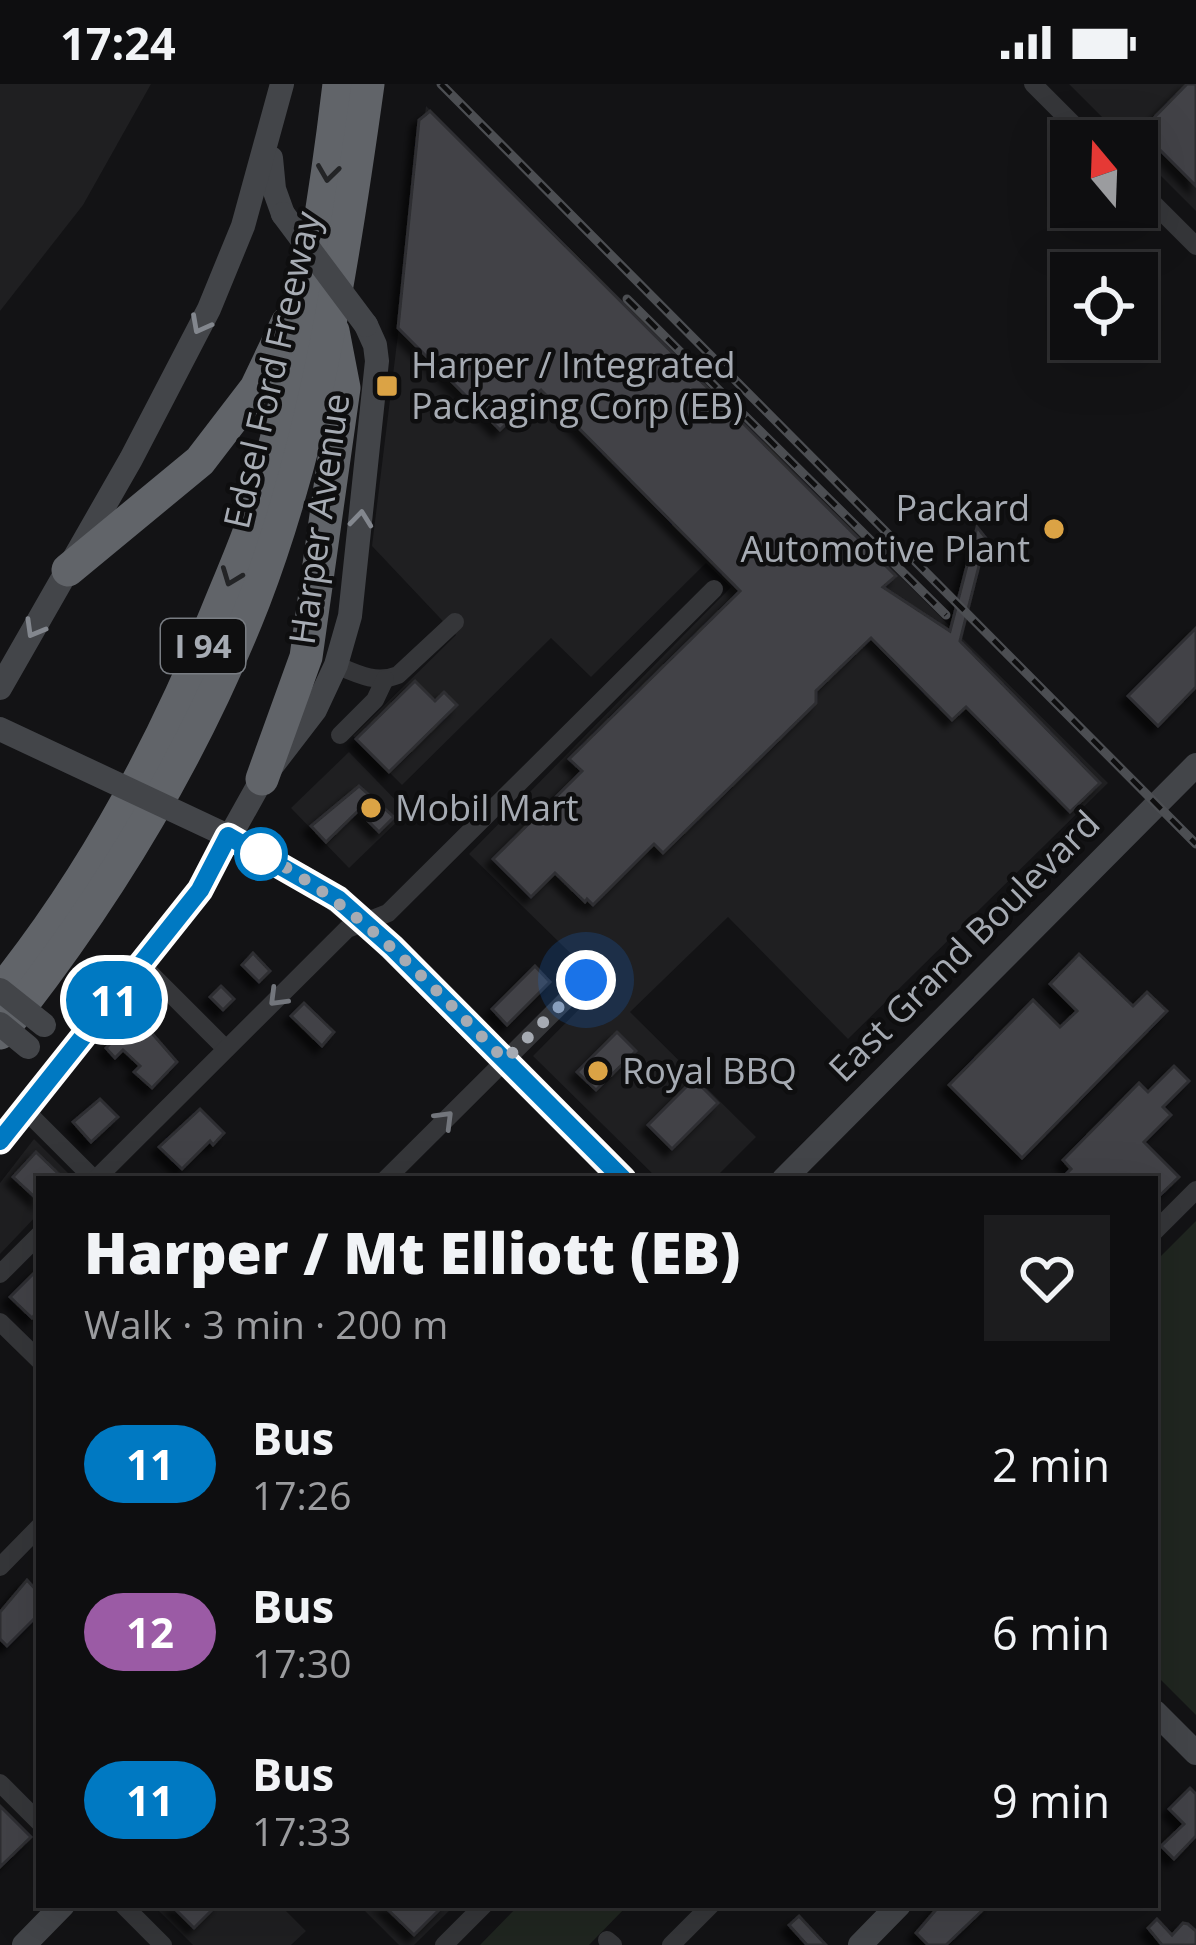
<!DOCTYPE html>
<html lang="en">
<head>
<meta charset="utf-8">
<style>
	body { margin:0; font-family:"Open Sans",sans-serif; background:#1c1c1e; color:#f1f3f6; height:100vh; display:flex; flex-direction:column; font-size:45px; white-space:nowrap }
	* { box-sizing:border-box; margin:0 }
	p { font-size:39px; color:#9b9c9f }
	.icon { flex:none; width:66px; height:66px; fill:none; stroke:currentColor; stroke-width:2; stroke-linecap:round; stroke-linejoin:round }
	.map { position:relative; flex:1; overflow:hidden }
	.side { position:absolute; left:36px; top:1092px; width:1122px; height:732px; display:flex; flex-direction:column; background:#0e0e10; border-radius:0px; box-shadow:0 12px 48px #0002,0 0 0 3px #2e2e30 }
	.side>* { flex:none }
	.badge { padding:0 24px; border-radius:39px; font-size:42px; line-height:78px }
	.needle { width:78px; rotate:341deg }
	.controls { position:absolute; left:1050px; top:36px; display:grid; gap:24px }
	.controls a { display:grid; place-items:center; width:108px; height:108px; border-radius:0px; background:#0e0e10; box-shadow:0 12px 48px #0002,0 0 0 3px #2e2e30; font-size:60px }
	.you { position:absolute; width:60px; height:60px; margin:-30px; border:9px solid #fff; border-radius:50%; background:#1a73e8; box-shadow:0 0 0 18px #1a73e833 }
	.map>.badge { position:absolute; translate:-50% -50%; box-shadow:0 0 0 6px #fff }
	.round { display:grid; place-items:center; flex:none; width:126px; height:126px; border-radius:0px; background:#1c1c1e }
	.summary { display:flex; align-items:center; justify-content:space-between; height:204px; padding:0 48px }
	h1 { font-size:57px; font-weight:800; line-height:90px }
	ul { padding:0; list-style:none }
	li { display:flex; align-items:center; gap:36px; height:168px; padding:0 48px }
	li div { flex:1 }
	li b { display:block; font-size:45px }
	li em { font-style:normal }
	li .badge { min-width:132px; font-weight:700; text-align:center }
	.status { display:flex; justify-content:space-between; align-items:center; height:84px; padding:0 60px; background:#0e0e10; direction:ltr }
	.status svg { height:33px; fill:currentColor }
	.map>svg:first-child { display:block }
	.built { fill:#1f1f21 }
	.green { fill:#202620 }
	.building { fill:#424347; stroke:#2d2d30; stroke-width:3; filter:url(#shadow) }
	.lines { fill:none; stroke-linecap:round; stroke-linejoin:round }
	.street { stroke:#353639; stroke-width:18 }
	.secondary { stroke:#434549; stroke-width:24 }
	.highway { stroke:#616469; stroke-width:33 }
	.rail-casing { stroke:#4c4e52; stroke-width:9 }
	.rail { stroke:#0e0e0f; stroke-width:4.5; stroke-dasharray:14; stroke-linecap:butt }
	.secondary-bridge { stroke:#434549; stroke-width:24 }
	.oneway { stroke:#232426 }
	.oneway2 { stroke:#83878e }
	.oneway3 { stroke:#73767c }
	.line-casing { stroke:#fff; stroke-width:27 }
	.line { stroke:#0079c2; stroke-width:18 }
	.walk { stroke:#a6abb3; stroke-width:12; stroke-dasharray:0 21.6 }
	.poi-dot { fill:#dba345; stroke:#0e0e0f; stroke-width:4.5 }
	.stop-dot { fill:#fff; stroke:#0079c2; stroke-width:6 }
	.labels { text-anchor:middle; stroke-width:9; stroke-linejoin:round; paint-order:stroke }
	.shield { fill:#0e0e0f; stroke:#787c82; stroke-width:3 }
	.shield-label { font-size:33px; font-weight:bold; fill:#a6abb3 }
	.poi-label { font-size:36px; fill:#a6abb3; stroke:#0e0e0f; text-anchor:start }
	.street-label { font-size:36px; fill:#a6abb3; stroke:#0e0e0f }
</style>
</head>
<body>
<div class="status"><b>17:24</b><svg viewBox="0 0 49 12"><path d="M0 12V9h3v3zM5 12V6h3v6zM10 12V3h3v9zM15 12V0h3v12zM26 1h20v11H26zM47 4h2v5h-2z"/></svg></div>
<div class="map">
<svg width="1196" height="1861" viewBox="0 0 1196 1861">
	<defs>
		<filter id="shadow"><feDropShadow dx="-7" dy="7" stdDeviation="3" flood-color="#0009"/></filter>
	</defs>
	<rect width="100%" height="100%" fill="#131315"/>
	<g class="built">
		<path d="M 0,0 L 151,0 L 83,121 L 0,227 Z"/>
		<path d="M 1069,0 L 1196,0 L 1196,127 L 1137,68 L 1137,57 L 1126,57 Z"/>
		<path d="M 426,22 L 1108,699 L 848,955 L 728,833 L 630,928 L 756,1053 L 714,1095 L 658,1095 L 533,972 L 603,901 L 469,770 L 731,503 L 706,479 L 591,593 L 551,554 L 402,701 L 353,652 L 456,551 L 372,462 Z"/>
		<path d="M 349,668 L 407,728 L 349,784 L 291,724 Z"/>
		<path d="M 34,1055 L 73,1094 L 39,1095 L 39,1129 L 0,1170 L 0,1099 Z"/>
		<path d="M 153,1821 L 280,1821 L 306,1847 L 291,1861 L 193,1861 Z"/>
		<path d="M 359,1821 L 455,1821 L 414,1861 L 399,1861 Z"/>
	</g>
	<g class="green">
		<path d="M 1196,1137 L 1196,1631 L 1155,1590 L 1155,1178 Z"/>
		<path d="M 519,1821 L 628,1821 L 589,1861 L 480,1861 Z"/>
	</g>
	<g class="building">
		<path d="M 1187,0 L 1196,0 L 1196,102 L 1141,47 Z"/>
		<path d="M 430,27 L 896,492 L 883,503 L 950,547 L 977,443 L 986,454 L 960,557 L 1100,699 L 1070,728 L 966,623 L 952,636 L 871,554 L 816,607 L 816,619 L 663,769 L 654,760 L 593,821 L 587,815 L 585,818 L 555,789 L 531,813 L 493,775 L 582,687 L 569,675 L 740,507 L 541,306 L 500,346 L 398,244 L 419,36 Z"/>
		<path d="M 1196,544 L 1196,603 L 1158,642 L 1128,612 Z"/>
		<path d="M 415,597 L 435,617 L 444,608 L 457,621 L 389,688 L 356,655 Z"/>
		<path d="M 359,702 L 394,733 L 379,748 L 358,727 L 326,758 L 311,742 Z"/>
		<path d="M 253,869 L 270,887 L 259,898 L 242,881 Z"/>
		<path d="M 1079,870 L 1133,922 L 1147,908 L 1167,927 L 1022,1074 L 949,1001 L 1033,916 L 1060,943 L 1077,927 L 1050,900 Z"/>
		<path d="M 535,882 L 550,898 L 507,941 L 492,925 Z"/>
		<path d="M 221,902 L 234,915 L 223,926 L 210,913 Z"/>
		<path d="M 304,919 L 334,948 L 322,962 L 291,932 Z"/>
		<path d="M 137,932 L 177,978 L 152,1004 L 134,988 L 140,982 L 123,966 L 115,974 L 106,964 Z"/>
		<path d="M 617,948 L 636,967 L 596,1006 L 577,988 Z"/>
		<path d="M 1174,982 L 1189,997 L 1163,1023 L 1171,1031 L 1144,1058 L 1179,1093 L 1155,1116 L 1155,1095 L 1061,1095 L 1071,1085 L 1063,1076 L 1139,999 L 1148,1008 Z"/>
		<path d="M 694,995 L 718,1019 L 672,1065 L 648,1041 Z"/>
		<path d="M 100,1015 L 118,1033 L 91,1058 L 73,1038 Z"/>
		<path d="M 200,1025 L 224,1049 L 213,1061 L 210,1057 L 182,1085 L 159,1063 Z"/>
		<path d="M 36,1068 L 64,1095 L 39,1095 L 39,1117 L 13,1093 Z"/>
		<path d="M 39,1184 L 39,1226 L 32,1234 L 10,1213 Z"/>
		<path d="M 27,1496 L 39,1509 L 39,1530 L 7,1562 L 0,1555 L 0,1528 Z"/>
		<path d="M 1190,1704 L 1196,1710 L 1196,1752 L 1174,1775 L 1161,1762 L 1184,1740 L 1169,1725 Z"/>
		<path d="M 0,1722 L 31,1753 L 0,1783 Z"/>
		<path d="M 171,1821 L 217,1821 L 194,1844 Z"/>
		<path d="M 383,1821 L 444,1821 L 414,1851 Z"/>
		<path d="M 940,1821 L 988,1821 L 946,1861 L 928,1861 L 916,1849 Z"/>
		<path d="M 799,1832 L 826,1861 L 807,1861 L 789,1841 Z"/>
		<path d="M 1157,1835 L 1172,1851 L 1183,1839 L 1188,1840 L 1196,1847 L 1196,1861 L 1162,1861 L 1148,1844 Z"/>
	</g>
	<g class="lines">
		<g class="street">
			<path d="M 1033,0 L 1090,57"/>
			<path d="M 1137,103 L 1196,162"/>
			<path d="M 336,581 C 357,590 376,600 398,591 L 455,538"/>
			<path d="M 340,651 L 375,616 L 385,595"/>
			<path d="M 142,881 L 226,965"/>
			<path d="M 26,1027 L 94,1095"/>
			<path d="M 96,1095 L 347,845 L 388,829 L 714,505"/>
			<path d="M 386,1095 L 586,896"/>
			<path d="M 1155,1147 L 1196,1106"/>
			<path d="M 0,1190 L 39,1151"/>
			<path d="M 0,1238 L 39,1276"/>
			<path d="M 0,1483 L 39,1443"/>
			<path d="M 0,1699 L 39,1738"/>
			<path d="M 123,1821 L 163,1861"/>
			<path d="M 607,1856 L 613,1861"/>
			<path d="M 444,1861 L 484,1821"/>
			<path d="M 671,1861 L 711,1821"/>
		</g>
		<g class="secondary">
			<path d="M 271,74 L 274,105 L 283,130"/>
			<path d="M 0,604 L 131,375 L 209,225 L 243,142 L 282,0"/>
			<path d="M 228,752 L 315,800 L 365,839 L 623,1095"/>
			<path d="M 0,1057 L 200,806 L 262,695 L 315,626 L 336,581 L 350,532 L 377,277 L 375,261 L 366,241"/>
			<path d="M 784,1095 L 1196,681"/>
			<path d="M 1155,1628 L 1196,1669"/>
			<path d="M 24,1861 L 63,1821"/>
			<path d="M 860,1861 L 899,1821"/>
		</g>
		<g class="highway">
			<path d="M 68,486 L 200,377 L 256,304 L 287,239"/>
			<path d="M 262,695 L 306,573 L 344,304 L 333,247"/>
			<path d="M 0,908 C 92,794 161,665 216,530 C 233,488 252,446 264,402 C 300,271 323,135 339,0"/>
			<path d="M 0,949 C 104,819 193,673 254,517 C 317,353 344,173 368,0"/>
		</g>
		<defs>
			<g id="rail">
				<path d="M 441,0 L 1196,760"/>
				<path d="M 627,215 L 946,531"/>
			</g>
		</defs>
		<use href="#rail" class="rail-casing"/>
		<use href="#rail" class="rail"/>
		<g class="secondary-bridge">
			<path d="M 283,130 L 366,241"/>
			<path d="M 0,645 L 228,752"/>
			<path d="M 0,906 L 44,941"/>
			<path d="M 0,940 L 28,963"/>
		</g>
	</g>
	<defs><path id="oneway-chevron" d="M-2-3.5L2.5 0L-2 3.5" fill="none" stroke-width="1.6" stroke-linecap="round" stroke-linejoin="round" transform="scale(3)"/></defs>
	<g class="oneway">
		<use href="#oneway-chevron" transform="translate(328 89) rotate(98)"/>
		<use href="#oneway-chevron" transform="translate(231 493) rotate(111)"/>
	</g>
	<g class="oneway2">
		<use href="#oneway-chevron" transform="translate(200 241) rotate(118)"/>
		<use href="#oneway-chevron" transform="translate(361 435) rotate(-84)"/>
		<use href="#oneway-chevron" transform="translate(34 545) rotate(120)"/>
	</g>
	<g class="oneway3">
		<use href="#oneway-chevron" transform="translate(277 914) rotate(135)"/>
		<use href="#oneway-chevron" transform="translate(445 1035) rotate(-45)"/>
	</g>
	<g class="lines">
		<defs>
			<path id="line" d="M 0,1057 L 200,806 L 228,752 L 338,815 L 392,863 L 623,1095"/>
		</defs>
		<use href="#line" class="line-casing"/>
		<use href="#line" class="line"/>
		<path class="walk" d="M 261,770 L 255,766 C 356,819 426,896 505,976 L 586,896"/>
	</g>
	<g class="poi-dot">
		<rect x="375" y="290" width="24" height="24" rx="6"/>
		<circle cx="1054" cy="445" r="12"/>
		<circle cx="371" cy="724" r="12"/>
		<circle cx="598" cy="987" r="12"/>
	</g>
	<circle class="stop-dot" cx="261" cy="770" r="24"/>
	<g class="labels">
		<rect class="shield" x="161" y="535" width="84" height="54" rx="9"/>
		<g class="shield-label">
			<text x="203" y="574">I 94</text>
		</g>
		<g class="poi-label">
			<text x="411" y="294">Harper / Integrated<tspan x="411" dy="41">Packaging Corp (EB)</tspan></text>
			<text x="1030" y="437" text-anchor="end">Packard<tspan x="1030" dy="41">Automotive Plant</tspan></text>
			<text x="395" y="737">Mobil Mart</text>
			<text x="622" y="1000">Royal BBQ</text>
		</g>
		<g class="street-label">
			<text transform="translate(272 286) rotate(-77)" y="13">Edsel Ford Freeway</text>
			<text transform="translate(319 435) rotate(-82)" y="13">Harper Avenue</text>
			<text transform="translate(964 862) rotate(-45)" y="13">East Grand Boulevard</text>
		</g>
	</g>
</svg>
<div class="controls">
<a><svg class="needle" viewBox="-14 -14 28 28"><path d="M0-13l5 13h-10z" fill="#e53935"/><path d="M0 13l5-13h-10z" fill="#9b9c9f"/></svg></a>
<a><svg class="icon" aria-label="locate" viewBox="0 0 24 24"><circle cx="12" cy="12" r="6"/><path d="M12 2v4M12 18v4M2 12h4M18 12h4"/></svg></a>
</div>
<div class="you" style="left:586px;top:896px"></div>
<b class="badge" style="left:114px;top:916px;background:#0079c2;color:#fff">11</b>
<section class="side">
<div class="summary"><div><h1>Harper / Mt Elliott (EB)</h1><p>Walk · 3 min · 200 m</p></div><a class="round"><svg class="icon" aria-label="heart" viewBox="0 0 24 24"><path d="M12 20l-8-8c-3-5 5-10 8-4 3-6 11-1 8 4z"/></svg></a></div>
<ul>
<li><span class="badge" style="background:#0079c2;color:#fff">11</span><div><b>Bus</b><p>17:26</p></div><em>2 min</em></li>
<li><span class="badge" style="background:#9b5ba5;color:#fff">12</span><div><b>Bus</b><p>17:30</p></div><em>6 min</em></li>
<li><span class="badge" style="background:#0079c2;color:#fff">11</span><div><b>Bus</b><p>17:33</p></div><em>9 min</em></li>
</ul>
</section>
</div>
</body>
</html>
